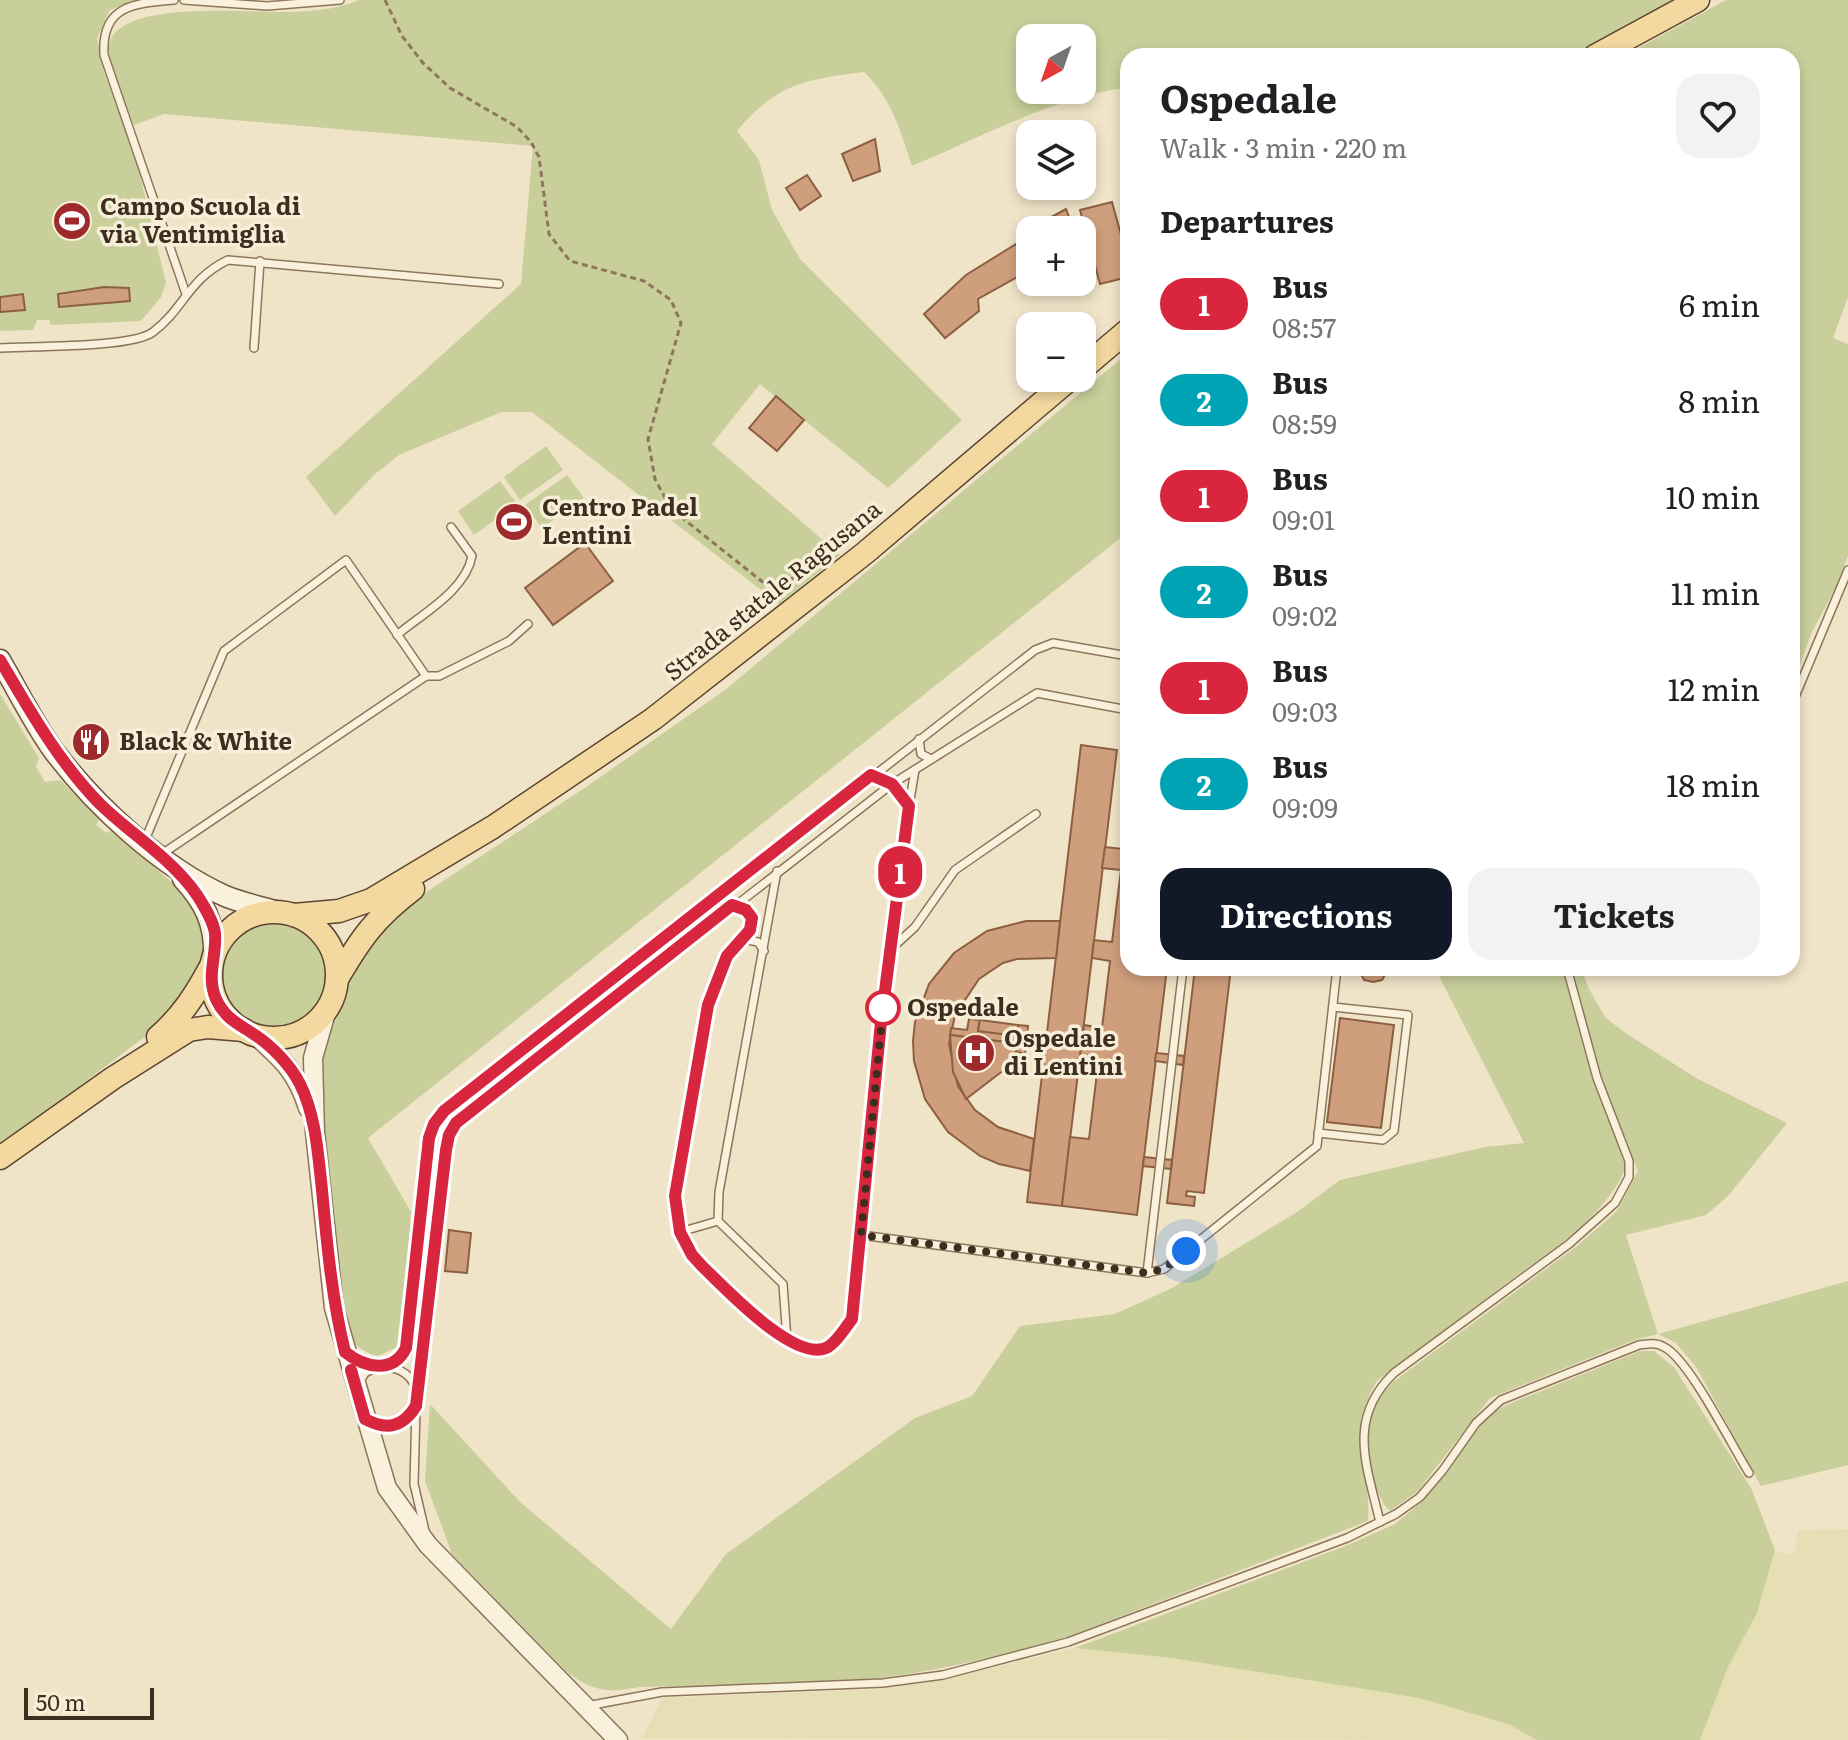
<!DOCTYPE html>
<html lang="en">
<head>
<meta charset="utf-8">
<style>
	body { margin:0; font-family:Literata,serif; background:#f2f2f2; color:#202124; height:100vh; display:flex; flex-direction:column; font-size:30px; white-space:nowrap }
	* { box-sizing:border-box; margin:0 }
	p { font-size:26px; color:#757577 }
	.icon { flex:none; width:44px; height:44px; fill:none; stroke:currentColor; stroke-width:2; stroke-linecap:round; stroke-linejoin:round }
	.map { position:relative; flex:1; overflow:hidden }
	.drawer { position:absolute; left:1120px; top:48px; width:680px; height:928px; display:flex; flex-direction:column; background:#fff; border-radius:24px; box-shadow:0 4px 12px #0003 }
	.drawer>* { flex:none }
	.badge { padding:0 16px; border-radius:26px; font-size:28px; line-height:52px }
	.needle { width:52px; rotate:220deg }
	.fabs { position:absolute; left:1016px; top:24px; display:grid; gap:16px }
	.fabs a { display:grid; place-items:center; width:80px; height:80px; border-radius:16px; background:#fff; box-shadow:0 4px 12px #0003; font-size:40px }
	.scale { position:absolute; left:24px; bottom:20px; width:130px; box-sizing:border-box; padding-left:8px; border:4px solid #3d2e20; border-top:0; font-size:22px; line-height:28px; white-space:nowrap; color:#3d2e20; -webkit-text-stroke:6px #f7eed8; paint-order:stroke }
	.you { position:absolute; width:40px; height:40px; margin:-20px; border:6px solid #fff; border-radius:50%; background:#1a73e8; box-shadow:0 0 0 12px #1a73e833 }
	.map>.badge { position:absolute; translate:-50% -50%; box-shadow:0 0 0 4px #fff }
	h2 { padding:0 40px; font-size:30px; line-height:72px }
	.round { display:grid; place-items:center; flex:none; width:84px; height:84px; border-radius:24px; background:#f2f2f2 }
	.headline { display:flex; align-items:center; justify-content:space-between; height:136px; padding:0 40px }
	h1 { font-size:38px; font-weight:700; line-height:60px }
	.action { display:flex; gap:16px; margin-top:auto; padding:16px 40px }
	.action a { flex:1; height:92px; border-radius:24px; background:#111827; color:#fff; font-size:32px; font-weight:700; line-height:92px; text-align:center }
	.action a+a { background:#f2f2f2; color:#202124 }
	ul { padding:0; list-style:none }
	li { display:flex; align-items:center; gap:24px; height:96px; padding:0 40px }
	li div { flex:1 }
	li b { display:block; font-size:30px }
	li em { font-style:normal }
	li .badge { min-width:88px; font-weight:700; text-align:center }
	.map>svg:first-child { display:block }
	.farmland { fill:#e6deb5 }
	.green { fill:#c9cf9b; fill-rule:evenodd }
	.building { fill:#cf9f7d; stroke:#8d5f41; stroke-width:2 }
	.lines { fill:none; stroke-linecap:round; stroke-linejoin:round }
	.service-casing { stroke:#8d765c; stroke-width:10 }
	.tertiary-casing { stroke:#8d765c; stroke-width:21 }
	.secondary-casing { stroke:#6f573f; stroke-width:23 }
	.primary-casing { stroke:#5b4430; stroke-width:25 }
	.path { stroke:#8d765c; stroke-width:3; stroke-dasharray:6 4; stroke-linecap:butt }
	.service { stroke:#faf1dc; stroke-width:7 }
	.tertiary { stroke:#faf1dc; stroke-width:18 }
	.secondary { stroke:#faf1dc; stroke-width:20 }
	.primary { stroke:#f3d9a0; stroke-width:22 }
	.line-casing { stroke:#fff; stroke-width:18 }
	.line { stroke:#d7263d; stroke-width:12 }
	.walk { stroke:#3d2e20; stroke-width:8; stroke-dasharray:0 14.4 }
	.stop-dot { fill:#fff; stroke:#d7263d; stroke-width:4 }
	.labels { text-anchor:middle; stroke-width:7; stroke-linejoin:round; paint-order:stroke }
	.poi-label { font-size:24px; font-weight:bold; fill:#3d2e20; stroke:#f7eed8; text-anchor:start }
	.street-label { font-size:24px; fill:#3d2e20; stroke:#f7eed8 }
	.stop-label { font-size:24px; font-weight:bold; fill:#3d2e20; stroke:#f7eed8; text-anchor:start }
</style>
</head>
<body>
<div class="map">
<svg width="1848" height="1740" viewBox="0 0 1848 1740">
	<rect width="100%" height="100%" fill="#f0e4c8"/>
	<g class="farmland">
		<path d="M 1848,1529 L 1848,1740 L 1700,1740 L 1728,1667 L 1757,1613 L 1775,1550 L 1786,1555 L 1795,1551 L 1798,1530 Z"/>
		<path d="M 1075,1648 L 1172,1658 L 1419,1698 L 1508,1724 L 1537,1740 L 642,1738 L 662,1698 L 885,1689 L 946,1679 Z"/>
	</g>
	<g class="green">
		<path d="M 0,0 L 138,0 L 110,10 L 97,38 L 104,72 L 135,155 L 166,283 L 161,297 L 141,321 L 51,325 L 49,320 L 37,320 L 33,330 L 0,331 Z"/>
		<path d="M 359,0 L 1675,0 L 1571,56 L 1128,56 L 1128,88 C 1060,94 975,140 912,166 C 900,130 892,99 864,72 C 806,79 776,84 737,131 L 759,160 L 772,210 L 800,259 L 962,420 L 888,488 L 760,384 L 712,444 L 840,555 L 779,604 L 532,412 L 501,412 L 399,455 L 375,474 L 335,516 L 306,477 L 521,284 L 533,146 L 164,114 L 134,125 C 127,105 109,68 109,49 C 109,0 239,12 281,12 C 307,12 336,10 359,0 ZM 1030,38 L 1082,38 L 1082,90 L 1030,90 Z"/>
		<path d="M 1726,0 L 1848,0 L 1848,297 L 1833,338 L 1848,344 L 1848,556 L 1834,591 L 1811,634 L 1792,687 L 1792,56 L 1624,56 Z"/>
		<path d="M 1128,353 L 1128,532 L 368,1138 L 411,1212 L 403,1328 L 397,1347 L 378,1356 C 357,1350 351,1342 345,1322 L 322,1142 L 319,1060 L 348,973 L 396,912 L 586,787 L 725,690 Z"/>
		<path d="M 546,446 L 563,470 L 520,500 L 504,477 Z"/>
		<path d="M 567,475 L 584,498 L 542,528 L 525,505 Z"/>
		<path d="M 500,481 L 517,504 L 474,535 L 458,511 Z"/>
		<path d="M 0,694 L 39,758 L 36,767 L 45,782 L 60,780 L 100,819 L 96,825 L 106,833 L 113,830 L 188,897 L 206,935 L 198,971 L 163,1023 L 0,1146 Z"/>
		<circle cx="275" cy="975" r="52"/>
		<path d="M 1435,968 L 1562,968 L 1592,1078 L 1626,1167 C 1605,1220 1543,1255 1499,1289 C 1458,1320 1417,1351 1377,1381 C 1342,1437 1372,1465 1368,1521 L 1070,1636 C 998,1657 923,1675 848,1681 C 780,1686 709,1685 640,1687 C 608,1693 592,1692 566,1671 L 452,1554 L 425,1481 L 430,1404 L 520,1502 L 671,1629 L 726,1554 L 915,1418 L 972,1396 L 1020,1326 L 1115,1314 L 1172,1288 L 1297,1212 L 1340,1180 L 1485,1147 L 1524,1143 Z"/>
		<path d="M 1571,968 L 1581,968 L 1589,989 L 1605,1017 L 1624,1032 L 1696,1078 L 1787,1123 L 1729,1195 L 1706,1215 L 1626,1235 L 1658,1334 L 1848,1281 L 1848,1465 L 1761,1486 L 1696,1367 L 1676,1343 L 1658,1334 L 1635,1340 L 1490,1398 L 1417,1492 L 1390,1511 C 1372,1497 1364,1436 1371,1413 C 1375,1401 1385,1391 1393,1382 L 1577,1246 L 1617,1211 L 1638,1171 L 1602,1078 Z"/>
		<path d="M 1640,1351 L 1654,1351 L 1674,1367 L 1751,1488 L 1775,1550 L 1757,1613 L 1728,1667 L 1700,1740 L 1537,1740 L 1508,1724 L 1419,1698 L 1172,1658 L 1075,1648 L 1348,1545 L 1395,1524 L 1419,1504 L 1448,1472 L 1482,1420 L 1504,1406 Z"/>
	</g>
	<g class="building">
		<path d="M 875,139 L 880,171 L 853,181 L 842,154 Z"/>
		<path d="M 807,175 L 821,196 L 800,210 L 786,188 Z"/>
		<path d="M 1112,202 L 1128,260 L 1128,277 L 1100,284 L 1080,210 Z"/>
		<path d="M 1066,209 L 1074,230 L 1037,230 L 1035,226 Z"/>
		<path d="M 1016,244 L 1030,261 L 1030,270 L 978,299 L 979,311 L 945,338 L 924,314 L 966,275 Z"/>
		<path d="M 104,287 L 129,288 L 130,301 L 59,307 L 58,294 Z"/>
		<path d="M 23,294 L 25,310 L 0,312 L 0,297 Z"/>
		<path d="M 776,396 L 804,420 L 777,451 L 749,428 Z"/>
		<path d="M 585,543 L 613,581 L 553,625 L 525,588 Z"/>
		<path d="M 1081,745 L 1117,750 L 1062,1206 L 1027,1202 Z"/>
		<path d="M 1128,809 L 1128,968 L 1167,968 L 1137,1215 L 1062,1206 L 1070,1137 L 1089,1139 L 1097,1073 L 1078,1070 L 1084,1025 L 1102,1028 L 1110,961 L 1092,958 L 1094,940 L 1112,942 L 1121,870 L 1102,868 L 1105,847 L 1123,849 Z"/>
		<path d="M 1026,921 L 1060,921 L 1056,958 L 1017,959 L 1003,963 L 979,979 L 955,1015 L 949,1044 L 958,1086 L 975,1110 L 998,1127 L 1034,1139 L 1030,1171 L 999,1164 L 980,1156 L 948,1132 L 925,1099 L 914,1061 L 913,1041 L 915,1022 L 929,984 L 954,953 L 987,931 Z"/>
		<path d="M 1195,968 L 1231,968 L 1204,1193 L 1187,1191 L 1186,1196 L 1195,1197 L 1194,1206 L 1167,1203 Z"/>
		<path d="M 1358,968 L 1389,968 L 1382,980 L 1373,982 L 1364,980 Z"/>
		<path d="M 1340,1018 L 1394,1025 L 1381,1128 L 1327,1122 Z"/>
		<path d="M 969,1019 L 980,1020 L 978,1031 L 1017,1036 L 1018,1025 L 1028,1026 L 1027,1037 L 1046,1040 L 1045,1047 L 1026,1045 L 1025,1054 L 1016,1052 L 1017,1043 L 978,1039 L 976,1049 L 965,1047 L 967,1037 L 950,1035 L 951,1028 L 967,1030 Z"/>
		<path d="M 980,1020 L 1018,1025 L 1017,1036 L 978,1031 Z"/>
		<path d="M 950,1035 L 967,1037 L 965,1047 L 976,1049 L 978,1039 L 1017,1043 L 1016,1052 L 1025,1054 L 966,1099 L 953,1072 Z"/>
		<path d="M 1156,1053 L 1184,1056 L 1183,1065 L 1155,1061 Z"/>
		<path d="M 1144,1157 L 1172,1160 L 1171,1169 L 1143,1166 Z"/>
		<path d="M 449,1230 L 471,1233 L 467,1273 L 445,1271 Z"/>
	</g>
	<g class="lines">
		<defs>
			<g id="service">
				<path d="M 174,0 C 133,3 101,6 104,55 L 186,294"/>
				<path d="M 184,0 L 267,6 L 340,0"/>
				<path d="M 0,348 C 30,346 133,348 153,332 C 184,309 188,279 228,260 L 499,284"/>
				<path d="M 254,348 L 260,261"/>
				<path d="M 397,635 C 422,614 466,590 472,556 L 451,527"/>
				<path d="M 426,676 L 439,676 L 509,641 L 528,624"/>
				<path d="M 1792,704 L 1848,570"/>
				<path d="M 919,739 L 921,754 L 931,759"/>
				<path d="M 909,806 L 915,770"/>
				<path d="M 145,840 L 224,651 L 346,560 L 426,676 L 162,854"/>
				<path d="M 777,871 L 719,1192 L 718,1221 L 783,1284 L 787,1340"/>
				<path d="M 732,905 L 746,910 L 752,918 L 750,930 L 727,956 L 708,1005 L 675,1196 L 680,1232 L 692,1255 L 702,1266 C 733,1295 782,1354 827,1348 L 852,1319 L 881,1022 L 909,806 L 892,784 L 871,775"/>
				<path d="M 743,939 L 758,942 L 764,951"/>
				<path d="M 890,950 L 915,927 L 955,870 L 1036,814"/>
				<path d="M 1318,1133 L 1383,1140 L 1394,1131 L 1408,1015 L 1333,1007"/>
				<path d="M 680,1232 L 718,1221"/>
				<path d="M 861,1235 L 1147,1273 L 1164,1269 L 1317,1146 L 1337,968"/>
				<path d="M 1147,1273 L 1183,968"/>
				<path d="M 353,1358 C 376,1372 403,1358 416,1388"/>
				<path d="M 391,1365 L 401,1358 L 406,1348 L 429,1138 L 434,1124 L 444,1111 L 1035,650 L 1053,643 L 1128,656"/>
				<path d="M 358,1384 L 365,1373 L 378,1366"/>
				<path d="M 416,1408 L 414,1484 L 425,1531"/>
				<path d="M 372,1423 C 391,1433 406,1422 416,1406 L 446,1150 L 449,1135 L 456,1123 L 892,784 L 1037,693 L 1128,710"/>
				<path d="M 1380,1522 C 1367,1466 1346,1419 1394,1373 L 1569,1244 L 1615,1203 L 1629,1177 L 1629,1161 L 1597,1078 L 1567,968"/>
				<path d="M 587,1706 L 662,1692 L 883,1683 L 943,1675 L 1068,1642 L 1347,1538 L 1396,1514 L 1420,1497 L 1443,1470 L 1476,1423 L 1501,1400 L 1639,1345 C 1648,1344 1656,1342 1664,1347 C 1689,1359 1732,1446 1749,1473"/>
			</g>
			<g id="tertiary">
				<path d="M 327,1009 L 313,1058 L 315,1132 L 334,1308 L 387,1488 L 428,1545 L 618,1740"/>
				<path d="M 255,1035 C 282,1059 297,1072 308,1108"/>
			</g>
			<g id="secondary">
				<path d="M 0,660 C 17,689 33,722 53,750 C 95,806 161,867 225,896 C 242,903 261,907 278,912"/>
				<path d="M 183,879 C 204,902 215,923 214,955"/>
			</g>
			<g id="primary">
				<path d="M 1595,56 L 1698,0"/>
				<path d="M 1082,369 L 1128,330"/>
				<circle cx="274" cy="975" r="63"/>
				<path d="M 294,915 L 339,911 L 371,900 L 493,827 L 653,719 L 865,553 L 1071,378"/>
				<path d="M 337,979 C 361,938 375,918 413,889"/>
				<path d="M 158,1037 C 182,1016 196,994 211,966"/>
				<path d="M 0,1158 L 113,1078 L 189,1030 L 208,1027 L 244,1030"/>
			</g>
		</defs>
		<use href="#service" class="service-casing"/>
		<use href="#tertiary" class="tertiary-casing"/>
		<use href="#secondary" class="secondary-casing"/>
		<use href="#primary" class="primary-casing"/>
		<path class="path" d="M 385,0 L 402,36 L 423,63 L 450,88 L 517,127 L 531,142 L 539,157 L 549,234 L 570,261 L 644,281 L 671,300 L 681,323 L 648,439 L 655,479 L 671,509 L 774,591 L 843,543"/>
		<use href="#service" class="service"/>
		<use href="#tertiary" class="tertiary"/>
		<use href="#secondary" class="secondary"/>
		<use href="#primary" class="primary"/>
	</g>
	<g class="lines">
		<defs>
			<path id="line" d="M 0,660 C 30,711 58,761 100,804 C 132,835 171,858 197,895 C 204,906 213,920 215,933 C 217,956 206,976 216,999 C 225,1019 239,1024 255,1035 C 272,1046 291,1066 300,1084 C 316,1116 318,1155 322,1190 C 327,1245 332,1299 345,1352 C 365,1368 393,1374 406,1348 L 429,1138 L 434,1124 L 444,1111 L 871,775 L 892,784 L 909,806 L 881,1022 L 852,1319 C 845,1328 838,1341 828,1347 C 796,1365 724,1287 702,1266 L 692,1255 L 680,1232 L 675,1196 L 708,1005 L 727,956 L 750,930 L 752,918 L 746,910 L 732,905 L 456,1123 L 449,1135 L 446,1150 L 416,1406 C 403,1427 387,1431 365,1419 L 351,1370"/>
		</defs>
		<use href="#line" class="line-casing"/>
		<use href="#line" class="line"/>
		<path class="walk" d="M 883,1008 L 884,998 L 861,1235 L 1147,1273 L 1164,1269 L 1186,1251"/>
	</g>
	<defs>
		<symbol id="stadium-disc" viewBox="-11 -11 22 22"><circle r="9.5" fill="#9e2a2b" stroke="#f7eed8"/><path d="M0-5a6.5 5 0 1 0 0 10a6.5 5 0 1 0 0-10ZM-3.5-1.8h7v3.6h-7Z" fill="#fff"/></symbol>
		<symbol id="restaurant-disc" viewBox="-11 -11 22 22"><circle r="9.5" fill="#9e2a2b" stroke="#f7eed8"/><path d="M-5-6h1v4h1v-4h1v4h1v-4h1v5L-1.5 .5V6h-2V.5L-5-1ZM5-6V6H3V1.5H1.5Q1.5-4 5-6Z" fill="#fff"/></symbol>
		<symbol id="hospital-disc" viewBox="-11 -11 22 22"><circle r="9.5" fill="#9e2a2b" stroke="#f7eed8"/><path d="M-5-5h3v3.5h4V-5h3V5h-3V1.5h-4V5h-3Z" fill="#fff"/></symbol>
	</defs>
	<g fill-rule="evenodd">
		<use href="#stadium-disc" x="50" y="199" width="44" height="44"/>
		<use href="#stadium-disc" x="492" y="500" width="44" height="44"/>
		<use href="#restaurant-disc" x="69" y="720" width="44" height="44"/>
		<use href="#hospital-disc" x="954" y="1031" width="44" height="44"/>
	</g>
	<circle class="stop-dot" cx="883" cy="1008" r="16"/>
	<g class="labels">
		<g class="poi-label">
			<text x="100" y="215">Campo Scuola di<tspan x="100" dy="28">via Ventimiglia</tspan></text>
			<text x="542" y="516">Centro Padel<tspan x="542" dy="28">Lentini</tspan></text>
			<text x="119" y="750">Black &amp; White</text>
			<text x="1004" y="1047">Ospedale<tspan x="1004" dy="28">di Lentini</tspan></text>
		</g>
		<g class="street-label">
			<text transform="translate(773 591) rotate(-39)" y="8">Strada statale Ragusana</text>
		</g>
		<g class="stop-label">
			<text x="907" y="1016">Ospedale</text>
		</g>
	</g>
</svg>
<div class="fabs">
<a><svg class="needle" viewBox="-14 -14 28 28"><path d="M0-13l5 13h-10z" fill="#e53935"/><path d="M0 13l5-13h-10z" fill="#757577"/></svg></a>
<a><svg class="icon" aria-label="layers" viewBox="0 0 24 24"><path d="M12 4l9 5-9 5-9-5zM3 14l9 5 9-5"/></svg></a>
<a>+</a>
<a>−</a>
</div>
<div class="scale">50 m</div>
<div class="you" style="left:1186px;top:1251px"></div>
<b class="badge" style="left:900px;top:872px;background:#d7263d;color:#fff">1</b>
<section class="drawer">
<div class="headline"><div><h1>Ospedale</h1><p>Walk · 3 min · 220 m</p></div><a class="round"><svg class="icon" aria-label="heart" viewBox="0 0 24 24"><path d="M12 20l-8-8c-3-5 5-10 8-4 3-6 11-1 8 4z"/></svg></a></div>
<h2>Departures</h2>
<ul>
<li><span class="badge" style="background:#d7263d;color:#fff">1</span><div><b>Bus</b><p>08:57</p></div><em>6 min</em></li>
<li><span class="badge" style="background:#00a3b4;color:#fff">2</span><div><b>Bus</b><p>08:59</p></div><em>8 min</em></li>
<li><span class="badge" style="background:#d7263d;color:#fff">1</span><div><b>Bus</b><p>09:01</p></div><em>10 min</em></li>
<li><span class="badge" style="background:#00a3b4;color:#fff">2</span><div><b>Bus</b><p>09:02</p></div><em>11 min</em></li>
<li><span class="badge" style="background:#d7263d;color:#fff">1</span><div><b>Bus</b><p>09:03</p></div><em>12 min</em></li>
<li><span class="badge" style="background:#00a3b4;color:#fff">2</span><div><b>Bus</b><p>09:09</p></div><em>18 min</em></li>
</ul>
<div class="action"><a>Directions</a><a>Tickets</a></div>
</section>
</div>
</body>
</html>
